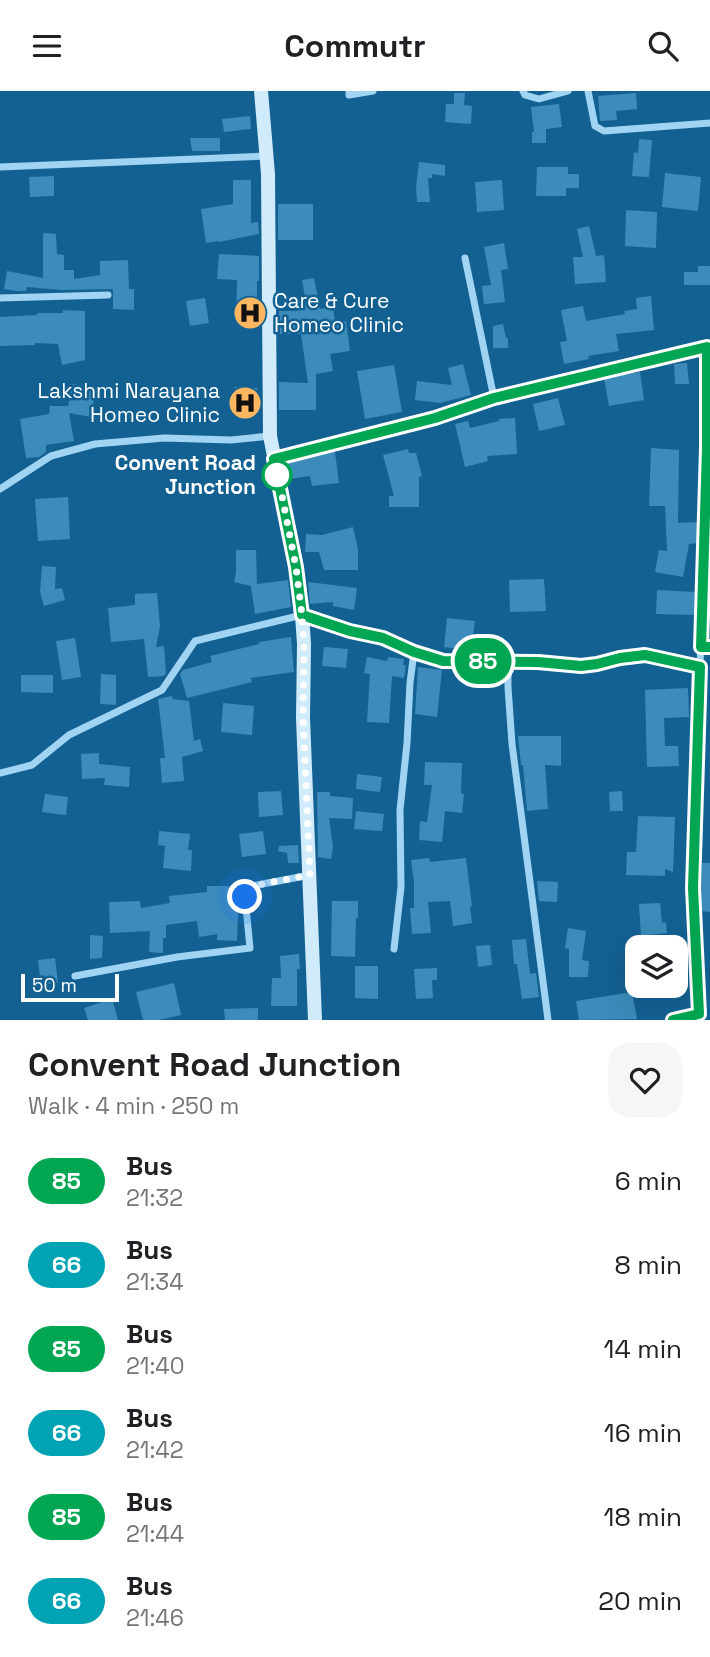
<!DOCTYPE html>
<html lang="en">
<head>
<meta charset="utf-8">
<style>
	body { margin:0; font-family:"Space Grotesk",sans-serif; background:#f6f6f6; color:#202124; height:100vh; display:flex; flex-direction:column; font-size:26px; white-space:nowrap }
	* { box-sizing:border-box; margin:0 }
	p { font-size:23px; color:#757577 }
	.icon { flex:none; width:38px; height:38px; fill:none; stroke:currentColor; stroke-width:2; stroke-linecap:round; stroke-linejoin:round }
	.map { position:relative; height:929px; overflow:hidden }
	.sheet { display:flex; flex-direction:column; background:#fff; flex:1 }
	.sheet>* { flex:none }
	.badge { padding:0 14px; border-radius:23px; font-size:24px; line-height:46px }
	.buttons { position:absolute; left:625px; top:844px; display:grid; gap:14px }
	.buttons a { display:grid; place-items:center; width:63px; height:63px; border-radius:14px; background:#fff; box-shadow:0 7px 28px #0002; font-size:35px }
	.scale { position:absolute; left:21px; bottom:18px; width:98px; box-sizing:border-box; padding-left:7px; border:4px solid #fff; border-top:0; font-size:19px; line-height:24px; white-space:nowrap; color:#fff; -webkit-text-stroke:5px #136192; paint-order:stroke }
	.you { position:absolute; width:35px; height:35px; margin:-18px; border:5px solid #fff; border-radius:50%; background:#1a73e8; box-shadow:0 0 0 10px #1a73e833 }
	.map>.badge { position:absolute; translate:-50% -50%; box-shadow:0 0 0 4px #fff }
	.round { display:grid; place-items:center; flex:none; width:74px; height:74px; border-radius:21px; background:#f6f6f6 }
	.head { display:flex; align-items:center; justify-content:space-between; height:119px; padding:0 28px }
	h1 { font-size:33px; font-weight:700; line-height:52px }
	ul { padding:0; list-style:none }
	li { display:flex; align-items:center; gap:21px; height:84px; padding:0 28px }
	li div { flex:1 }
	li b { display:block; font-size:26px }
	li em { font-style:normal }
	li .badge { min-width:77px; font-weight:700; text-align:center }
	header { display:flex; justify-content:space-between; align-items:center; height:91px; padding:0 28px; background:#fff; font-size:32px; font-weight:700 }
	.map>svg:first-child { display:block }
	.building { fill:#3c8bba }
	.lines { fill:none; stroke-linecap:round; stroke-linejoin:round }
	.street { stroke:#a1d4f2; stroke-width:7 }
	.secondary { stroke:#d0ebfc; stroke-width:14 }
	.line-casing { stroke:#fff; stroke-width:16 }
	.line { stroke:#00a651; stroke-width:10 }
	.walk { stroke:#fff; stroke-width:7; stroke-dasharray:0 12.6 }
	.stop-dot { fill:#fff; stroke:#00a651; stroke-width:3.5 }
	.labels { text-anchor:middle; stroke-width:5; stroke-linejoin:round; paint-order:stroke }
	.poi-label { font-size:21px; fill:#fff; stroke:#136192; text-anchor:start }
	.stop-label { font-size:21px; font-weight:bold; fill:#fff; stroke:#136192; text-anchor:end }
</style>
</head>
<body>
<header><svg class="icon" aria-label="menu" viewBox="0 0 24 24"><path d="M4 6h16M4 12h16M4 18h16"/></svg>Commutr<svg class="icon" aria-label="search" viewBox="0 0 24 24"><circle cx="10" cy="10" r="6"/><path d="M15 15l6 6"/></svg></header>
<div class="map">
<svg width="710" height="929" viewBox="0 0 710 929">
	<rect width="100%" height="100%" fill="#136192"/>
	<g class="building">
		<path d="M 454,2 L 465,2 L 464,14 L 472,15 L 471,33 L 445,31 L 446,13 L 454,13 Z"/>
		<path d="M 636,2 L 637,18 L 616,20 L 617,29 L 600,30 L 598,5 Z"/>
		<path d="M 559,13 L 562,36 L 546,38 L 546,52 L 532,52 L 532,41 L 534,41 L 531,16 Z"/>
		<path d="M 250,25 L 251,38 L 224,41 L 222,28 Z"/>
		<path d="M 190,47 L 220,47 L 220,60 L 192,60 Z"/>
		<path d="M 639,48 L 652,49 L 649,86 L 632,85 L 634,61 L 638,62 Z"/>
		<path d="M 419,71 L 445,74 L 445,85 L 432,83 L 432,87 L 428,87 L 430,111 L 417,111 L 416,96 Z"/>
		<path d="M 537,76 L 568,76 L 568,83 L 579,83 L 579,97 L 566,97 L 566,105 L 536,105 Z"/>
		<path d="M 665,82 L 701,86 L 698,120 L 662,116 Z"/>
		<path d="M 54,85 L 54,105 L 30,106 L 29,86 Z"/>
		<path d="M 233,89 L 251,89 L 251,132 L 258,131 L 259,143 L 219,151 L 219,150 L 206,152 L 201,118 L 233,113 Z"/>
		<path d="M 502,89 L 504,119 L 477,121 L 475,91 Z"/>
		<rect x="278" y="113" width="35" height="36"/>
		<path d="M 626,119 L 657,121 L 656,157 L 625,155 Z"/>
		<path d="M 589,135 L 596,165 L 604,164 L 606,191 L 575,193 L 573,166 L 583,166 L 577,138 Z"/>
		<path d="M 43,142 L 56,143 L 57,163 L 64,164 L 64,179 L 74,179 L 74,188 L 100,184 L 100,170 L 128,169 L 129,198 L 134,198 L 134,219 L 113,218 L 113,198 L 62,199 L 27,196 L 26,200 L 17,200 L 4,198 L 7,180 L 43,187 Z"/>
		<path d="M 504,152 L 508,178 L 501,179 L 505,211 L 484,213 L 482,195 L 491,194 L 484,156 Z"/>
		<path d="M 219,163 L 259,165 L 259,190 L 257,190 L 257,220 L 259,220 L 260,232 L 236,231 L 237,189 L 217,188 Z"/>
		<path d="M 698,175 L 710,175 L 710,194 L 684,194 L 684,181 L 698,181 Z"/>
		<path d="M 314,187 L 320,218 L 333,216 L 335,231 L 346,230 L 350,260 L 330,263 L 333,280 L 316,283 L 316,319 L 279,319 L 279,291 L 308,292 L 301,243 L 279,243 L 279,220 L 297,220 L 296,214 L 306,212 L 302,189 Z"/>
		<path d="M 651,205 L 654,239 L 616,243 L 619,260 L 588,265 L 589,268 L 564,273 L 560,251 L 567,250 L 561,219 L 583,215 L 586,230 L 625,223 L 624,220 L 637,218 L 636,207 Z"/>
		<path d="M 205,207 L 209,232 L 190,235 L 186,210 Z"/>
		<path d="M 63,219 L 85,220 L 85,269 L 62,274 L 58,253 L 35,252 L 35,254 L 0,255 L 0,226 L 37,224 L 37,222 L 63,222 Z"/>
		<path d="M 503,233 L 506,247 L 508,247 L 508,257 L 493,257 L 493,235 Z"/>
		<path d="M 687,272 L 689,293 L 675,293 L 674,273 Z"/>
		<path d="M 463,273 L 471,304 L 440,312 L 415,309 L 417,290 L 452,294 L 448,277 Z"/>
		<path d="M 394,274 L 402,321 L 365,328 L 357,280 Z"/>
		<path d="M 640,281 L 644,309 L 609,315 L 604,287 Z"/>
		<path d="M 72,293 L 96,297 L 91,326 L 69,322 L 74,350 L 46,354 L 46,361 L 39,366 L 26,367 L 20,328 L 49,323 L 50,315 L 68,315 Z"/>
		<path d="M 235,296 L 257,297 L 257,310 L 251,309 L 251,324 L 234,323 Z"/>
		<path d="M 558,307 L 565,334 L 539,340 L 533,313 Z"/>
		<path d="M 515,327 L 517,363 L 487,365 L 488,370 L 465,376 L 455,333 L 468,330 L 470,337 L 499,330 L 499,328 Z"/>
		<path d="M 651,357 L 679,359 L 678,432 L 697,431 L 698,452 L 689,453 L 683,486 L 655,481 L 659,459 L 667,460 L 665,415 L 649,415 Z"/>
		<path d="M 408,358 L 409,362 L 416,362 L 422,385 L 419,386 L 419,416 L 389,416 L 389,405 L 394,405 L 383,364 Z"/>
		<path d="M 335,361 L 339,392 L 312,395 L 310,385 L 289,388 L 286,371 L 320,363 Z"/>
		<path d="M 68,406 L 70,448 L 38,450 L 35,408 Z"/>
		<path d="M 353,436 L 358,458 L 358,479 L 324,479 L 319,461 L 305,461 L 306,443 L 322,444 Z"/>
		<path d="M 236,459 L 256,459 L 257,493 L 288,489 L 291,516 L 255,523 L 251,495 L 234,491 L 236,482 Z"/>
		<path d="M 42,475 L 56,476 L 55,498 L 62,497 L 65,509 L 44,515 L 40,501 Z"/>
		<path d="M 544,488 L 546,520 L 510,521 L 509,489 Z"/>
		<path d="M 308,491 L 357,497 L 354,519 L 333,515 L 333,511 L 310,513 Z"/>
		<path d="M 657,499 L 695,501 L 694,524 L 656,523 Z"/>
		<path d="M 157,502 L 160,535 L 156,556 L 164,555 L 166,582 L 164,585 L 148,586 L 144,548 L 111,551 L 108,517 L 135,514 L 135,503 Z"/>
		<path d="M 447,527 L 475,530 L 471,559 L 444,556 Z"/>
		<path d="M 291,546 L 294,581 L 251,587 L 252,591 L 187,607 L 180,583 L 183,579 L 212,571 L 210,565 L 259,553 L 259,551 Z"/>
		<path d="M 75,547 L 81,586 L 62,589 L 56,550 Z"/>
		<path d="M 324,556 L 348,558 L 346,577 L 322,575 Z"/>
		<path d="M 367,566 L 387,570 L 388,566 L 404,568 L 403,574 L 406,574 L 404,587 L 392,585 L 389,632 L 367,631 L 370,583 L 364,582 Z"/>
		<path d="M 418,576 L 442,579 L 437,626 L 415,623 Z"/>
		<path d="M 101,583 L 116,584 L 116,614 L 100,613 Z"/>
		<path d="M 21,584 L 53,584 L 53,602 L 21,601 Z"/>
		<path d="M 688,597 L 689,626 L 664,627 L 665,655 L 678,655 L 679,675 L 647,676 L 645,599 Z"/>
		<path d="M 172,605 L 172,608 L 189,610 L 194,650 L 200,648 L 203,660 L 182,666 L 184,690 L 162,692 L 160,667 L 165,667 L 158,608 Z"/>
		<path d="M 223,612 L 254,615 L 252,644 L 221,641 Z"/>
		<path d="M 518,645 L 561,645 L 561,675 L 545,674 L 548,718 L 527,720 L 523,674 L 521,674 Z"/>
		<path d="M 99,662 L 99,673 L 130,676 L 129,696 L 104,694 L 105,687 L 82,688 L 81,663 Z"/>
		<path d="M 425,671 L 462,672 L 461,702 L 464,703 L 462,722 L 445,720 L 442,751 L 419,749 L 420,730 L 427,731 L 432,694 L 424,694 Z"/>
		<path d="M 357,683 L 382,686 L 380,701 L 356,698 Z"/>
		<path d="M 281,700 L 283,724 L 259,726 L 258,701 Z"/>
		<path d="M 622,700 L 623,720 L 610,720 L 609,701 Z"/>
		<path d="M 317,701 L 330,701 L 330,705 L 353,707 L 352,728 L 329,727 L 333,756 L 331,768 L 318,766 Z"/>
		<path d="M 45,703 L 68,706 L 66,724 L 42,721 Z"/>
		<path d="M 356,720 L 384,723 L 382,740 L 354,738 Z"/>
		<path d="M 638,725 L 675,726 L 673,781 L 665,778 L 665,785 L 626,784 L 627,761 L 636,761 Z"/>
		<path d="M 159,740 L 190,743 L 188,759 L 192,759 L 191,780 L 163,777 L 165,755 L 158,754 Z"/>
		<path d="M 263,740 L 266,763 L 242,766 L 239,743 Z"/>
		<path d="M 298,754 L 299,772 L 288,772 L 287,762 L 278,760 L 279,755 Z"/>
		<path d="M 429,767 L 430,771 L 466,767 L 472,815 L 470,816 L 472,832 L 453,835 L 450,810 L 428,811 L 431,842 L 412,843 L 410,817 L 414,817 L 414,791 L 411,769 Z"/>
		<path d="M 702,772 L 710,772 L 710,821 L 700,820 Z"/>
		<path d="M 537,790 L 558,791 L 557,811 L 539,810 Z"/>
		<path d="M 207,795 L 239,795 L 237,850 L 217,849 L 217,843 L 199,846 L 197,830 L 166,834 L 166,847 L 163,847 L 163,862 L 149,861 L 150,840 L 110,842 L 109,811 L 140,810 L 141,817 L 170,812 L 169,805 L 207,801 Z"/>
		<path d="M 332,810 L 358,810 L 358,827 L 356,827 L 355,866 L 331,865 Z"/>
		<path d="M 660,812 L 662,832 L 666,831 L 667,842 L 641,845 L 639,813 Z"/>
		<path d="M 568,837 L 586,840 L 582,869 L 589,870 L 588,886 L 569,886 L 569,858 L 565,857 Z"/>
		<path d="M 90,844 L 103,845 L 102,867 L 90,868 Z"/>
		<path d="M 526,848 L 530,883 L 536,882 L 539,906 L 522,908 L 517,873 L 514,873 L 512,849 Z"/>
		<path d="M 490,854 L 492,874 L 478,876 L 476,855 Z"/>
		<path d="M 299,863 L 300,878 L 297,878 L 297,915 L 271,915 L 272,887 L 281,887 L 280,865 Z"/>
		<path d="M 55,867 L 58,892 L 41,894 L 38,869 Z"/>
		<path d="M 355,875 L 378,875 L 378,908 L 355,907 Z"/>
		<path d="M 437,877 L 437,889 L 432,889 L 433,907 L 416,908 L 414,878 Z"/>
		<path d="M 174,892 L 181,924 L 159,929 L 143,929 L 136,901 Z"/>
		<path d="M 632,901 L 637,928 L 579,929 L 576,910 Z"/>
		<path d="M 112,908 L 118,929 L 88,929 L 84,917 Z"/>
		<path d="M 258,917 L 258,929 L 225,929 L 224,918 Z"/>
	</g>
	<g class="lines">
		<g class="street">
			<path d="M 349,0 L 349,4 L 373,0"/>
			<path d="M 523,0 L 525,4 L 539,8 L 568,0"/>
			<path d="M 588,0 L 595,35 L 604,40 L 710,32"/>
			<path d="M 0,76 L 266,65"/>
			<path d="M 465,167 L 494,307"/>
			<path d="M 0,207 L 108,204"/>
			<path d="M 275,368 L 435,327 L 494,307 L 707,256 L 710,254"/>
			<path d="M 0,398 L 51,365 L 95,353 L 164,347 L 231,349 L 270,345"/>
			<path d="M 508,571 L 508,596 L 512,653 L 548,929"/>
			<path d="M 0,682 L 32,674 L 69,644 L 162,599 L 195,550 L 302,524 L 350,540 L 383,547 L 414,561 L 443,570 L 538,571 L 581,575 L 597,573 L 620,567 L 644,564 L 700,575"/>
			<path d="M 394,858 L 401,796 L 400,719 L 407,652 L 410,592 L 414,561"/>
			<path d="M 75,885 L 177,866 L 250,857 L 245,806 L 247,796 L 310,784"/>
			<path d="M 672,929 L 699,923"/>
			<path d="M 700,929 L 693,797 L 707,357 L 707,256"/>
		</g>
		<path class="secondary" d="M 261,0 L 268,83 L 270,345 L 296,476 L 302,524 L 304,553 L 303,627 L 315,929"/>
	</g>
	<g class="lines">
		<defs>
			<path id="line" d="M 673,929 L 699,923 L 693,797 L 700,576 L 645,564 L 620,567 L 597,573 L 581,575 L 538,571 L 443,570 L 414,561 L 383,547 L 350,540 L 302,524 L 296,476 L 274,368 L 435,327 L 494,307 L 707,256 L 707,357 L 701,556 L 710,556"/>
		</defs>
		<use href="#line" class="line-casing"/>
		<use href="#line" class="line"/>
		<path class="walk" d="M 245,806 L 247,796 L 310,784 L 303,626 L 304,553 L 302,524 L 296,476 L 276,374 L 277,384"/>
	</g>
	<defs>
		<symbol id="hospital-disc" viewBox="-11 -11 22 22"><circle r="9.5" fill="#ffb661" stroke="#136192"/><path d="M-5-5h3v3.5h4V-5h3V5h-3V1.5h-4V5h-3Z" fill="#111"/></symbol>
	</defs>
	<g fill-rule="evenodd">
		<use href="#hospital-disc" x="231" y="203" width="38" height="38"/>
		<use href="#hospital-disc" x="226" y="293" width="38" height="38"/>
	</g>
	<circle class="stop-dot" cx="277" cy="384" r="14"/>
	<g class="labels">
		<g class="poi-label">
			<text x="274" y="217">Care &amp; Cure<tspan x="274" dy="24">Homeo Clinic</tspan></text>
			<text x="220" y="307" text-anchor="end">Lakshmi Narayana<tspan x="220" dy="24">Homeo Clinic</tspan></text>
		</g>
		<g class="stop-label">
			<text x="256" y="379">Convent Road<tspan x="256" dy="24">Junction</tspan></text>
		</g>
	</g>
</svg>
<div class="buttons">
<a><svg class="icon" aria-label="layers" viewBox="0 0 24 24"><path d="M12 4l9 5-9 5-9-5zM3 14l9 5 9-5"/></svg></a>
</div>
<div class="scale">50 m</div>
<div class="you" style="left:245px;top:806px"></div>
<b class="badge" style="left:483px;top:570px;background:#00a651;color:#fff">85</b>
</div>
<section class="sheet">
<div class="head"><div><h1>Convent Road Junction</h1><p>Walk · 4 min · 250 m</p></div><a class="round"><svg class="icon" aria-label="heart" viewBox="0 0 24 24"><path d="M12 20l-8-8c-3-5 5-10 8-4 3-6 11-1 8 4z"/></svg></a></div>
<ul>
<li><span class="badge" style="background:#00a651;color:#fff">85</span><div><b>Bus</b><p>21:32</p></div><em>6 min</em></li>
<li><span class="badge" style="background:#00a3b4;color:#fff">66</span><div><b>Bus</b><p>21:34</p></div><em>8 min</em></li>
<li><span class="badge" style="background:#00a651;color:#fff">85</span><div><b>Bus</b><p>21:40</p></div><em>14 min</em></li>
<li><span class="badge" style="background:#00a3b4;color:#fff">66</span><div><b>Bus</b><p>21:42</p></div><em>16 min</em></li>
<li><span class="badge" style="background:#00a651;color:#fff">85</span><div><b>Bus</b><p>21:44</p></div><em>18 min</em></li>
<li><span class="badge" style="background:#00a3b4;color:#fff">66</span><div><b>Bus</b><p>21:46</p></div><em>20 min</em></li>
</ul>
</section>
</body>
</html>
